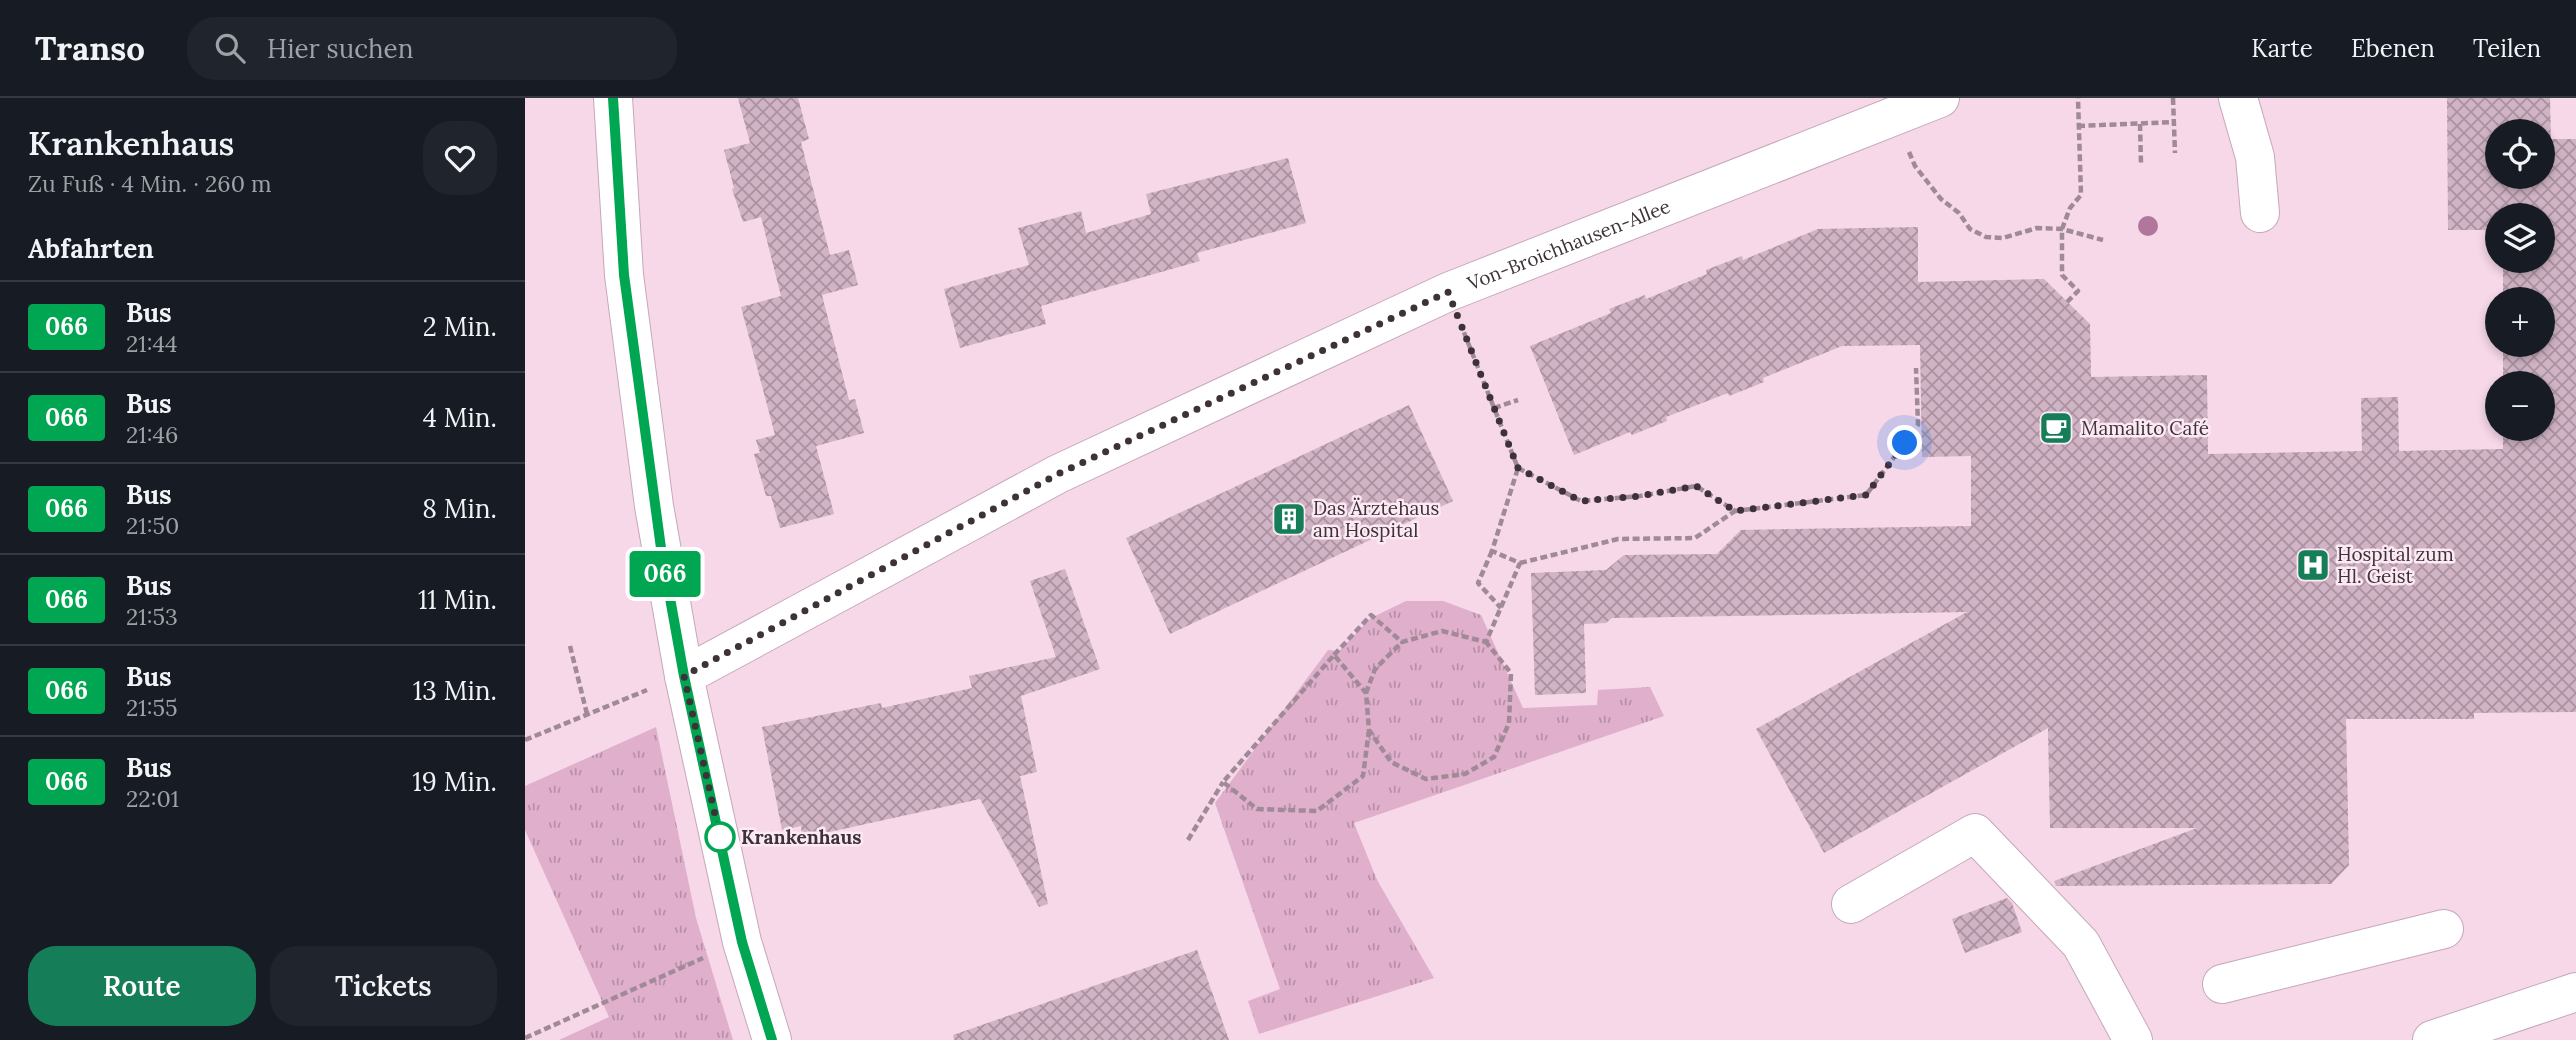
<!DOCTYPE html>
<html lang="de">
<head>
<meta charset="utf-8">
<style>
	body { margin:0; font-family:Lora,serif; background:#20242c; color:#f1f3f6; height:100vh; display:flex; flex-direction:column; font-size:26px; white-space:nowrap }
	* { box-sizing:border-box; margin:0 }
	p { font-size:23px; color:#9ea1a6 }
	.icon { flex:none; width:38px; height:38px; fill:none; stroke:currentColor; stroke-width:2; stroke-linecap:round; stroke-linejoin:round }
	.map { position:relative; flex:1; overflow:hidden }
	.panel { display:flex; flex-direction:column; background:#171b24; width:525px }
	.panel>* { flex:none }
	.badge { padding:0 14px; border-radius:5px; font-size:24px; line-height:46px }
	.buttons { position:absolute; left:1960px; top:21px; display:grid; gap:14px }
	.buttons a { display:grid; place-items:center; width:70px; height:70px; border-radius:50%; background:#171b24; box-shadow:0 4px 10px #0003; font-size:35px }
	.you { position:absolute; width:35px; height:35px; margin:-18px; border:5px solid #fff; border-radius:50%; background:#1a73e8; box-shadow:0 0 0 10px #1a73e833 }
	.map>.badge { position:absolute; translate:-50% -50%; box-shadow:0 0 0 4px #fff }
	h2 { padding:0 28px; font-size:26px; line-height:63px }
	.round { display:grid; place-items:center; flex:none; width:74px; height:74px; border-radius:28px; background:#20242c }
	.head { display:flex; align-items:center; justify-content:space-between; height:119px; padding:0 28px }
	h1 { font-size:33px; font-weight:600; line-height:52px }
	.primary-button { display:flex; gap:14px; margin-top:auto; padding:14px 28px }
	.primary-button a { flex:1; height:80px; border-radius:28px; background:#157d57; color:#fff; font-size:28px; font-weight:600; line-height:80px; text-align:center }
	.primary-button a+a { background:#20242c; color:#f1f3f6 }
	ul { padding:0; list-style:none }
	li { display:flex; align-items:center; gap:21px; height:91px; padding:0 28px; border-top:2px solid #363941 }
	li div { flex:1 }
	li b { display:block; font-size:26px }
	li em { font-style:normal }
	li .badge { min-width:77px; font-weight:700; text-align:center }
	header { display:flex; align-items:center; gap:42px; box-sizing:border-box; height:98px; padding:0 35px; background:#171b24; border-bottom:2px solid #363941 }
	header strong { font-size:33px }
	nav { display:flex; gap:38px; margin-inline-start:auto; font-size:24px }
	.search { width:490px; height:63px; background:#20242c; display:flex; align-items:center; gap:18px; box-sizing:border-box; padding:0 24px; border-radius:28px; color:#9ea1a6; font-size:26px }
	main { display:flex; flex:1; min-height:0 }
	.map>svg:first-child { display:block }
	.grass { fill:url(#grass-tufts) }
	.building { fill:url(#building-cross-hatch); fill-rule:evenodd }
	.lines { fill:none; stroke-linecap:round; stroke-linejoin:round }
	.minor-casing { stroke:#c5a8b9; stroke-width:40 }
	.path { stroke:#a08a97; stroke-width:4.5; stroke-dasharray:7 3.5; stroke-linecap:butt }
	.minor { stroke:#fff; stroke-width:38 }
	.tree { fill:#b0769c }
	.line-casing { stroke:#fff; stroke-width:16 }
	.line { stroke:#00a651; stroke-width:10 }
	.walk { stroke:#3e3239; stroke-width:7; stroke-dasharray:0 12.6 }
	.stop-dot { fill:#fff; stroke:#00a651; stroke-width:3.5 }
	.labels { text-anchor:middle; stroke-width:5; stroke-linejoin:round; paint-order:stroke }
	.street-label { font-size:19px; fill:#3e3239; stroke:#fce9f3 }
	.poi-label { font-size:19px; fill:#3e3239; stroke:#fce9f3; text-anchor:start }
	.stop-label { font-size:19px; font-weight:bold; fill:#3e3239; stroke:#fce9f3; text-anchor:start }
</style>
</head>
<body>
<header>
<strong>Transo</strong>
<div class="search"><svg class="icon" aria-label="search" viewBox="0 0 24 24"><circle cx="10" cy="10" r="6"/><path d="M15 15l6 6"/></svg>Hier suchen</div>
<nav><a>Karte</a><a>Ebenen</a><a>Teilen</a></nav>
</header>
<main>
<section class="panel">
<div class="head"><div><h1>Krankenhaus</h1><p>Zu Fuß · 4 Min. · 260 m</p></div><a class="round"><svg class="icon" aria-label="heart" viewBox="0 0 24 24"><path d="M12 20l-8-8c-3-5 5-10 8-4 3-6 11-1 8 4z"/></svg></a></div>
<h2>Abfahrten</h2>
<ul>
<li><span class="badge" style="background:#00a651;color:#fff">066</span><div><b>Bus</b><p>21:44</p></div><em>2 Min.</em></li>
<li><span class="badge" style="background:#00a651;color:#fff">066</span><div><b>Bus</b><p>21:46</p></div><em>4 Min.</em></li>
<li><span class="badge" style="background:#00a651;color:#fff">066</span><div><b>Bus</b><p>21:50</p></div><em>8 Min.</em></li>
<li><span class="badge" style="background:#00a651;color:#fff">066</span><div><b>Bus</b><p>21:53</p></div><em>11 Min.</em></li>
<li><span class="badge" style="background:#00a651;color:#fff">066</span><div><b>Bus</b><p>21:55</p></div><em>13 Min.</em></li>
<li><span class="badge" style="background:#00a651;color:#fff">066</span><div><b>Bus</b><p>22:01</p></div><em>19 Min.</em></li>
</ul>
<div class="primary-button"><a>Route</a><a>Tickets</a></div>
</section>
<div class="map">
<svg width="2051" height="942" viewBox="0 0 2051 942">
	<defs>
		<pattern id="grass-tufts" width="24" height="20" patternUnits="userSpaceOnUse" patternTransform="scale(1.75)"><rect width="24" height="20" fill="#e0afcc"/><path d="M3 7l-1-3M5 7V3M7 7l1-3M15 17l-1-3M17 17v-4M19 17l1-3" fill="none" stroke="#b78fa7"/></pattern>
		<pattern id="building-cross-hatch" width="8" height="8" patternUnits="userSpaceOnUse" patternTransform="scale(1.75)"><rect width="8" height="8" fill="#d0b3c4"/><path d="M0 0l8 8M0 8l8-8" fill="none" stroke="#aa92a0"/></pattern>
	</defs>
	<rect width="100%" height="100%" fill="#f6d8e9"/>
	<g class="grass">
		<path d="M 881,503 L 918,503 L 956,517 L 998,610 L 1072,607 L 1073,592 L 1125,589 L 1139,618 L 829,725 L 852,782 L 909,880 L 734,936 L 723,903 L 755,891 L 690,705 L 803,552 L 814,553 L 846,520 Z"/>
		<path d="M 131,629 L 171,820 L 208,942 L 34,942 L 84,919 L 0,732 L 0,688 Z"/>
	</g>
	<g class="building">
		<path d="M 213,0 L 273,0 L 284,41 L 276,44 L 305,157 L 324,152 L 333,187 L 297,197 L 324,302 L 330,301 L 339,335 L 291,348 L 309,416 L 255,430 L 246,398 L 241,398 L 229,356 L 235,355 L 231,342 L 250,337 L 216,209 L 256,198 L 236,119 L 218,124 L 207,91 L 209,90 L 199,52 L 225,45 Z"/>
		<path d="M 1922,0 L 2025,0 L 2026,41 L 2051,41 L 2051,614 L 1949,615 L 1949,621 L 1821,621 L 1824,767 L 1806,786 L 1531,788 L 1529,783 L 1672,730 L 1525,730 L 1523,630 L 1299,755 L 1231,631 L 1442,514 L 1087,520 L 1081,525 L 1059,526 L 1061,595 L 1010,597 L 1006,475 L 1081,472 L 1099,457 L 1192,456 L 1216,432 L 1446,428 L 1446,358 L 1397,359 L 1395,247 L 1317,248 L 1238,280 L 1239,284 L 1204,298 L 1203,295 L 1141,319 L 1142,323 L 1107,337 L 1105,334 L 1049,357 L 1005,248 L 1086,215 L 1084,211 L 1120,197 L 1121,201 L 1182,176 L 1181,172 L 1217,158 L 1218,162 L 1293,131 L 1393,129 L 1393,184 L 1519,181 L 1565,226 L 1566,279 L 1682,277 L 1683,356 L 1837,353 L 1836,300 L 1873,299 L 1874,353 L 1978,351 L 1978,331 L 2018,331 L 2018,285 L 1978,285 L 1978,247 L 2018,247 L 2018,201 L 1978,201 L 1978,163 L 2018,163 L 2018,117 L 1972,117 L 1972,132 L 1923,132 ZM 1972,33 L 2018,33 L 2018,79 L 1972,79 Z"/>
		<path d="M 763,60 L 781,125 L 672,155 L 675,163 L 516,208 L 521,226 L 435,250 L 419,191 L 504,167 L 493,130 L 556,113 L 561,135 L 626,116 L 621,96 Z"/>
		<path d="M 884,307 L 928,403 L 645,536 L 601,440 Z"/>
		<path d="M 540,471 L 575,571 L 496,598 L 512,674 L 495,678 L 523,806 L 514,809 L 455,701 L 277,740 L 276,728 L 257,732 L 237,629 L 356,605 L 357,610 L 447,590 L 444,578 L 531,559 L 505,483 Z"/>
		<path d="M 1482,800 L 1487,805 L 1497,834 L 1440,855 L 1427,821 Z"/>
		<path d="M 672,852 L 704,942 L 429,942 L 428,937 Z"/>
	</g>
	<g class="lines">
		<defs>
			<g id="minor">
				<path d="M 88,0 L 99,177 L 129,408 L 159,578 L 217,844 L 247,942"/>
				<path d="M 1713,0 L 1730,59 L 1735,115"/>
				<path id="s1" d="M 159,578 L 533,376 L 923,194 L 1415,0"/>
				<path d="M 1326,806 L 1450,735 L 1556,846 L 1608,942"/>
				<path d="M 1697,886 L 1919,831"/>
				<path d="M 1907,942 L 2051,894"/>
			</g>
		</defs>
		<use href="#minor" class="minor-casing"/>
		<g class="path">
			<path d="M 1648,0 L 1650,55"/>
			<path d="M 1615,26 L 1616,66"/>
			<path d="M 1553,28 L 1649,24"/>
			<path d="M 1384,54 L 1390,68 L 1416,101 L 1434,115 L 1445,131 L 1461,139 L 1478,140 L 1512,130 L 1537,131 L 1578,142"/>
			<path d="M 1542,204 L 1553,193 L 1537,177 L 1537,131 L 1545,110 L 1556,97 L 1553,0"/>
			<path d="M 969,310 L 993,302"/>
			<path d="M 993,370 L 1056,403 L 1115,398 L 1171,388 L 1210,413 L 1341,397 L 1393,327 L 1391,270"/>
			<path d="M 967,453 L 953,485 L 976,510"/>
			<path d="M 995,465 L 1093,441 L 1170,440 L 1210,413"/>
			<path d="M 45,548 L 62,616"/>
			<path d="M 809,557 L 846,517 L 877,544 L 917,533 L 961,544 L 995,465 L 967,453 L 993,370 L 938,232"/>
			<path d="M 841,595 L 850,571 L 877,544"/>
			<path d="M 844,632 L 838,678 L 792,713 L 732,711 L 698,684 L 809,557 L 841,595 L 844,632 L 866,664 L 901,681 L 940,676 L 969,659 L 984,625 L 986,575 L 961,544"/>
			<path d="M 0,642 L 122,592"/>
			<path d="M 663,742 L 698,684"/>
			<path d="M 0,940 L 178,860"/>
		</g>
		<use href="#minor" class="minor"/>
	</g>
	<circle class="tree" cx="1623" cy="128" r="10"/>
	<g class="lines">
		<defs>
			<path id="line" d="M 88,0 L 99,177 L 136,450 L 159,578 L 217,844 L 247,942"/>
		</defs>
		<use href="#line" class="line-casing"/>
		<use href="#line" class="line"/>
		<path class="walk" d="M 195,739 L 159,578 L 533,376 L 923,194 L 993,370 L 1056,403 L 1115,398 L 1171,388 L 1210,413 L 1341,397 L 1380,345"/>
	</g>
	<defs>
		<symbol id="cafe-square" viewBox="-11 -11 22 22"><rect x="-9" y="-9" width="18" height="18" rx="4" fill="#157d57" stroke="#fce9f3"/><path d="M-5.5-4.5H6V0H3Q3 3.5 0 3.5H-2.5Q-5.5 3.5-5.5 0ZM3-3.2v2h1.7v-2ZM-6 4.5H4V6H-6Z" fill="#fff"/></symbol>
		<symbol id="building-square" viewBox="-11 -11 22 22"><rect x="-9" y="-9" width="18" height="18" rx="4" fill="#157d57" stroke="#fce9f3"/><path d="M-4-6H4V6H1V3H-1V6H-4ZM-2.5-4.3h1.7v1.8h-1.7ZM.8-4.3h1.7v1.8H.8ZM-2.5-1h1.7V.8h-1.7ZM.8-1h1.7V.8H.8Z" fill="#fff"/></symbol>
		<symbol id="hospital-square" viewBox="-11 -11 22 22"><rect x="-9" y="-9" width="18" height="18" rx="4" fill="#157d57" stroke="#fce9f3"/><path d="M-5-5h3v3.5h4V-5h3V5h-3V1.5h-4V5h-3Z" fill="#fff"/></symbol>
	</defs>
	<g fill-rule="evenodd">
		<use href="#cafe-square" x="1512" y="311" width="38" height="38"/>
		<use href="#building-square" x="745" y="402" width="38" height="38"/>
		<use href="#hospital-square" x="1769" y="448" width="38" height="38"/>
	</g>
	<circle class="stop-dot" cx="195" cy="739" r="14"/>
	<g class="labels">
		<g class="street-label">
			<text dy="7" stroke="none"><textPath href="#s1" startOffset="985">Von-Broichhausen-Allee</textPath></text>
		</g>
		<g class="poi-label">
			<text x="1556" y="337">Mamalito Café</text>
			<text x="788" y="417">Das Ärztehaus<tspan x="788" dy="22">am Hospital</tspan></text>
			<text x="1812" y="463">Hospital zum<tspan x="1812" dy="22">Hl. Geist</tspan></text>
		</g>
		<g class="stop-label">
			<text x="216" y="746">Krankenhaus</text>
		</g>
	</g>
</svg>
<div class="buttons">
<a><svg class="icon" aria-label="locate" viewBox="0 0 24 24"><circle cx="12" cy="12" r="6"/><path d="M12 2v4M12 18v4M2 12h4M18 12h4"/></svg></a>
<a><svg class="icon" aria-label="layers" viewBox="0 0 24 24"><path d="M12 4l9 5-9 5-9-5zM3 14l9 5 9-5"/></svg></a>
<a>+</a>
<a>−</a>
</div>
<div class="you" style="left:1380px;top:345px"></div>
<b class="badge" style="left:140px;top:476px;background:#00a651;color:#fff">066</b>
</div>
</main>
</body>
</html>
